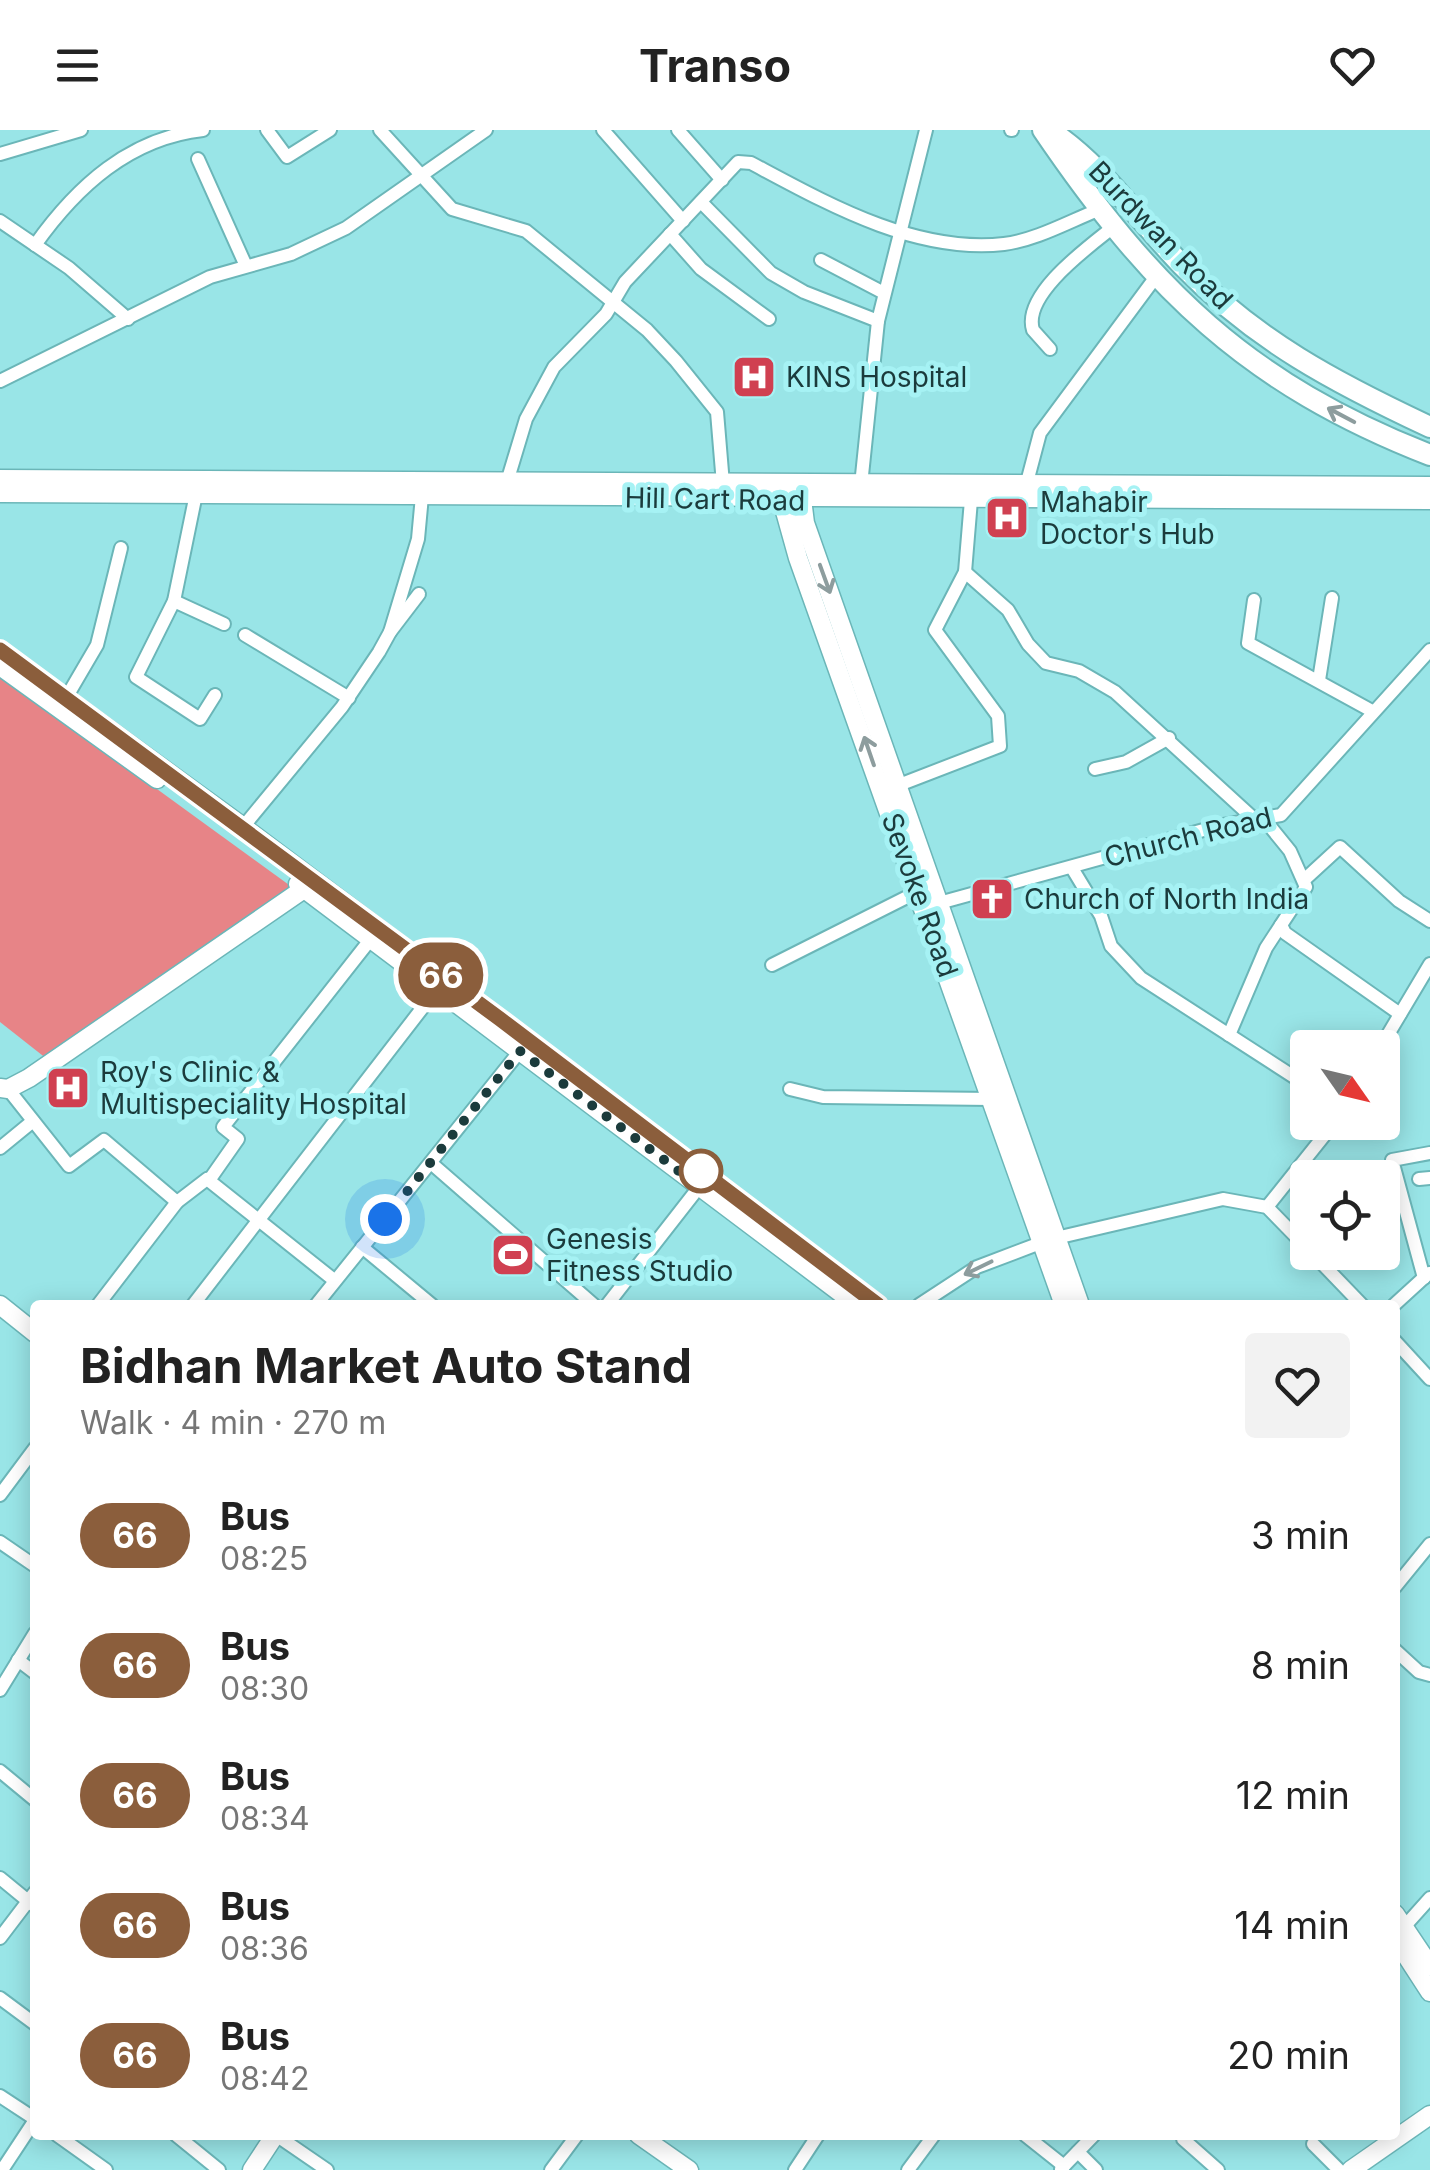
<!DOCTYPE html>
<html lang="en">
<head>
<meta charset="utf-8">
<style>
	body { margin:0; font-family:Inter,sans-serif; background:#f2f2f2; color:#222; height:100vh; display:flex; flex-direction:column; font-size:38px; white-space:nowrap }
	* { box-sizing:border-box; margin:0 }
	p { font-size:32px; color:#767676 }
	.icon { flex:none; width:55px; height:55px; fill:none; stroke:currentColor; stroke-width:2; stroke-linecap:round; stroke-linejoin:round }
	.map { position:relative; flex:1; overflow:hidden }
	.drawer { position:absolute; left:30px; top:1170px; width:1370px; height:840px; display:flex; flex-direction:column; background:#fff; border-radius:10px; box-shadow:0 5px 25px #0003 }
	.drawer>* { flex:none }
	.badge { padding:0 20px; border-radius:32px; font-size:35px; line-height:65px }
	.needle { width:65px; rotate:124deg }
	.buttons { position:absolute; left:1290px; top:900px; display:grid; gap:20px }
	.buttons a { display:grid; place-items:center; width:110px; height:110px; border-radius:10px; background:#fff; box-shadow:0 5px 25px #0003; font-size:50px }
	.you { position:absolute; width:50px; height:50px; margin:-25px; border:8px solid #fff; border-radius:50%; background:#1a73e8; box-shadow:0 0 0 15px #1a73e833 }
	.map>.badge { position:absolute; translate:-50% -50%; box-shadow:0 0 0 5px #fff }
	.round { display:grid; place-items:center; flex:none; width:105px; height:105px; border-radius:10px; background:#f2f2f2 }
	.summary { display:flex; align-items:center; justify-content:space-between; height:170px; padding:0 50px }
	h1 { font-size:48px; font-weight:700; line-height:75px }
	ul { padding:0; list-style:none }
	li { display:flex; align-items:center; gap:30px; height:130px; padding:0 50px }
	li div { flex:1 }
	li b { display:block; font-size:38px }
	li em { font-style:normal }
	li .badge { min-width:110px; font-weight:700; text-align:center }
	header { display:flex; justify-content:space-between; align-items:center; height:130px; padding:0 50px; background:#fff; font-size:45px; font-weight:700 }
	.map>svg:first-child { display:block }
	.grass { fill:#e78487 }
	.lines { fill:none; stroke-linecap:round; stroke-linejoin:round }
	.street-casing { stroke:#6bb6b8; stroke-width:16 }
	.secondary-casing { stroke:#6bb6b8; stroke-width:21 }
	.primary-casing { stroke:#6bb6b8; stroke-width:24 }
	.street { stroke:#fff; stroke-width:12 }
	.secondary { stroke:#fff; stroke-width:18 }
	.primary { stroke:#fff; stroke-width:20 }
	.oneway { stroke:#8d9d9e }
	.line-casing { stroke:#fff; stroke-width:22 }
	.line { stroke:#8b5e3c; stroke-width:15 }
	.walk { stroke:#1b3b3c; stroke-width:10; stroke-dasharray:0 18 }
	.stop-dot { fill:#fff; stroke:#8b5e3c; stroke-width:5 }
	.labels { text-anchor:middle; stroke-width:10; stroke-linejoin:round; paint-order:stroke }
	.street-label { font-size:28px; fill:#1b3b3c; stroke:#a6f2f4 }
	.poi-label { font-size:28px; fill:#1b3b3c; stroke:#a6f2f4; text-anchor:start }
</style>
</head>
<body>
<header><svg class="icon" aria-label="menu" viewBox="0 0 24 24"><path d="M4 6h16M4 12h16M4 18h16"/></svg>Transo<svg class="icon" aria-label="heart" viewBox="0 0 24 24"><path d="M12 20l-8-8c-3-5 5-10 8-4 3-6 11-1 8 4z"/></svg></header>
<div class="map">
<svg width="1430" height="2040" viewBox="0 0 1430 2040">
	<rect width="100%" height="100%" fill="#99e5e7"/>
	<path class="grass" d="M 0,545 L 296,760 L 47,929 L 0,892 Z"/>
	<g class="lines">
		<defs>
			<g id="street">
				<path d="M 267,0 L 287,27 L 330,0"/>
				<path d="M 380,0 L 452,79 L 526,101 L 647,200 L 676,231 L 717,282 L 723,354"/>
				<path d="M 603,0 L 683,91"/>
				<path d="M 678,0 L 722,50"/>
				<path d="M 1011,0 L 1012,0"/>
				<path d="M 0,24 L 81,0"/>
				<path d="M 198,29 L 246,136"/>
				<path d="M 701,72 L 771,143 L 804,162 L 878,191"/>
				<path d="M 0,91 L 69,138 L 128,189"/>
				<path d="M 670,104 L 701,139 L 769,189"/>
				<path d="M 35,115 C 77,56 130,8 203,0"/>
				<path d="M 821,130 L 884,163"/>
				<path d="M 1050,219 L 1033,200 C 1022,165 1087,118 1112,98"/>
				<path d="M 0,251 L 210,147 L 291,124 L 346,98 L 486,0"/>
				<path d="M 507,352 L 526,289 L 554,237 L 606,184 L 625,152 L 738,32 L 751,33 C 826,73 915,124 1004,114 C 1036,110 1068,92 1098,80"/>
				<path d="M 861,355 L 878,191 L 926,0"/>
				<path d="M 1026,356 L 1040,303 L 1155,148"/>
				<path d="M 196,364 L 174,471 L 136,547 L 200,589 L 215,565"/>
				<path d="M 965,442 L 1008,480 L 1028,514 L 1046,533 L 1079,541 L 1115,562 L 1254,689"/>
				<path d="M 1254,470 L 1248,513 L 1372,581"/>
				<path d="M 174,471 L 224,494"/>
				<path d="M 390,502 L 419,464"/>
				<path d="M 245,505 L 349,568"/>
				<path d="M 1319,550 L 1332,468"/>
				<path d="M 66,568 L 97,515 L 121,418"/>
				<path d="M 1095,639 L 1126,632 L 1169,608"/>
				<path d="M 899,655 L 1000,616 L 998,586 L 935,500 L 965,442 L 971,370"/>
				<path d="M 1264,689 L 1290,721 L 1306,757 L 1281,795 L 1285,803 L 1400,884"/>
				<path d="M 243,697 L 342,577 L 379,522 L 390,502 L 418,409 L 422,366"/>
				<path d="M 1072,738 L 1101,786 L 1111,816 L 1141,848 L 1308,956"/>
				<path d="M 1304,750 L 1340,717 L 1399,771 L 1430,791"/>
				<path d="M 939,773 L 1218,696 L 1281,685 L 1430,520"/>
				<path d="M 772,835 L 919,761"/>
				<path d="M 1229,905 L 1266,818 L 1281,795"/>
				<path d="M 1380,918 L 1430,834"/>
				<path d="M 8,959 L 69,1036 L 104,1010 L 177,1072"/>
				<path d="M 790,959 L 823,967 L 992,969"/>
				<path d="M 0,1018 L 33,991"/>
				<path d="M 431,1033 L 594,1175"/>
				<path d="M 210,1049 L 238,1009 L 223,997 L 370,810"/>
				<path d="M 1419,1049 L 1430,1048"/>
				<path d="M 1267,1077 L 1335,992"/>
				<path d="M 1056,1108 L 1223,1069 L 1267,1077 L 1308,1119"/>
				<path d="M 362,1117 L 432,1175"/>
				<path d="M 1311,1122 L 1362,1175"/>
				<path d="M 1424,1148 L 1392,1030 L 1430,1023"/>
				<path d="M 98,1175 L 177,1072 L 207,1049 L 334,1150"/>
				<path d="M 193,1175 L 437,859"/>
				<path d="M 316,1175 L 520,921"/>
				<path d="M 607,1175 L 703,1052"/>
				<path d="M 919,1175 L 977,1137 L 1043,1112"/>
				<path d="M 1394,1175 L 1429,1143"/>
				<path d="M 1395,1211 L 1430,1249"/>
				<path d="M 0,1365 L 35,1318"/>
				<path d="M 0,1412 L 35,1436"/>
				<path d="M 1395,1457 L 1430,1414"/>
				<path d="M 1395,1520 L 1419,1542 L 1430,1545"/>
				<path d="M 18,1530 L 35,1543"/>
				<path d="M 0,1560 L 35,1503"/>
				<path d="M 0,1641 L 35,1670"/>
				<path d="M 0,1748 L 33,1775"/>
				<path d="M 1404,1797 L 1430,1768"/>
				<path d="M 0,1808 L 35,1762"/>
				<path d="M 0,1868 L 35,1894"/>
				<path d="M 0,1966 L 35,1989"/>
				<path d="M 57,2005 L 106,2040"/>
				<path d="M 176,2005 L 219,2040"/>
				<path d="M 276,2005 L 327,2040"/>
				<path d="M 1025,2005 L 1064,2036"/>
				<path d="M 1183,2009 L 1218,2040"/>
				<path d="M 1313,2014 L 1339,2040"/>
				<path d="M 1078,2022 L 1096,2040"/>
				<path d="M 1061,2039 L 1094,2005"/>
				<path d="M 2,2040 L 35,1990"/>
				<path d="M 551,2040 L 577,2005"/>
				<path d="M 795,2040 L 818,2005"/>
				<path d="M 908,2040 L 934,2005"/>
			</g>
			<g id="secondary">
				<path d="M 0,349 L 1430,356"/>
				<path d="M 779,360 L 798,428 L 1064,1175"/>
				<path d="M 801,361 L 805,393 L 1080,1175"/>
				<path d="M 0,363 L 1430,370"/>
				<path d="M 0,521 L 243,697 L 878,1175"/>
				<path d="M 0,536 L 157,649"/>
				<path d="M 298,754 L 857,1175"/>
				<path d="M 0,958 L 8,959 L 29,948 L 311,754"/>
				<path d="M 0,1175 L 35,1203"/>
				<path d="M 1395,1784 L 1430,1836"/>
				<path d="M 1395,1808 L 1430,1862"/>
				<path d="M 639,2005 L 689,2040"/>
				<path d="M 252,2040 L 275,2005"/>
				<path d="M 1351,2040 L 1430,1985"/>
			</g>
			<g id="primary">
				<path d="M 1043,0 C 1151,159 1248,254 1430,325"/>
				<path d="M 1049,0 C 1102,34 1138,90 1182,135 C 1256,211 1336,253 1430,297"/>
			</g>
		</defs>
		<use href="#street" class="street-casing"/>
		<use href="#secondary" class="secondary-casing"/>
		<use href="#primary" class="primary-casing"/>
		<use href="#street" class="street"/>
		<use href="#secondary" class="secondary"/>
		<use href="#primary" class="primary"/>
	</g>
	<defs><path id="oneway-shaft" d="M-6 0H5M1.5-3L5.5 0L1.5 3" fill="none" stroke-width="1.6" stroke-linecap="round" stroke-linejoin="round" transform="scale(2.5)"/></defs>
	<g class="oneway">
		<use href="#oneway-shaft" transform="translate(1341 285) rotate(-152)"/>
		<use href="#oneway-shaft" transform="translate(825 449) rotate(70)"/>
		<use href="#oneway-shaft" transform="translate(869 621) rotate(-109)"/>
		<use href="#oneway-shaft" transform="translate(978 1138) rotate(154)"/>
	</g>
	<g class="lines">
		<defs>
			<path id="line" d="M 0,520 L 500,889 L 878,1175"/>
		</defs>
		<use href="#line" class="line-casing"/>
		<use href="#line" class="line"/>
		<path class="walk" d="M 385,1089 L 520,921 L 700,1057 L 708,1046 L 701,1041"/>
	</g>
	<defs>
		<symbol id="hospital-square" viewBox="-11 -11 22 22"><rect x="-9" y="-9" width="18" height="18" rx="4" fill="#d04051" stroke="#a6f2f4"/><path d="M-5-5h3v3.5h4V-5h3V5h-3V1.5h-4V5h-3Z" fill="#fff"/></symbol>
		<symbol id="church-square" viewBox="-11 -11 22 22"><rect x="-9" y="-9" width="18" height="18" rx="4" fill="#d04051" stroke="#a6f2f4"/><path d="M-1.2-6h2.4v3.5h3.3v2.4h-3.3V6h-2.4V-.1h-3.3v-2.4h3.3Z" fill="#fff"/></symbol>
		<symbol id="stadium-square" viewBox="-11 -11 22 22"><rect x="-9" y="-9" width="18" height="18" rx="4" fill="#d04051" stroke="#a6f2f4"/><path d="M0-5a6.5 5 0 1 0 0 10a6.5 5 0 1 0 0-10ZM-3.5-1.8h7v3.6h-7Z" fill="#fff"/></symbol>
	</defs>
	<g fill-rule="evenodd">
		<use href="#hospital-square" x="729" y="222" width="50" height="50"/>
		<use href="#hospital-square" x="982" y="363" width="50" height="50"/>
		<use href="#church-square" x="967" y="744" width="50" height="50"/>
		<use href="#hospital-square" x="43" y="933" width="50" height="50"/>
		<use href="#stadium-square" x="488" y="1100" width="50" height="50"/>
	</g>
	<circle class="stop-dot" cx="701" cy="1041" r="20"/>
	<g class="labels">
		<g class="street-label">
			<text transform="translate(1161 105) rotate(46)" y="10">Burdwan Road</text>
			<text transform="translate(715 369) rotate(1)" y="10">Hill Cart Road</text>
			<text transform="translate(1188 707) rotate(-14)" y="10">Church Road</text>
			<text transform="translate(920 765) rotate(70)" y="10">Sevoke Road</text>
		</g>
		<g class="poi-label">
			<text x="786" y="257">KINS Hospital</text>
			<text x="1040" y="382">Mahabir<tspan x="1040" dy="32">Doctor's Hub</tspan></text>
			<text x="1024" y="779">Church of North India</text>
			<text x="100" y="952">Roy's Clinic &amp;<tspan x="100" dy="32">Multispeciality Hospital</tspan></text>
			<text x="546" y="1119">Genesis<tspan x="546" dy="32">Fitness Studio</tspan></text>
		</g>
	</g>
</svg>
<div class="buttons">
<a><svg class="needle" viewBox="-14 -14 28 28"><path d="M0-13l5 13h-10z" fill="#e53935"/><path d="M0 13l5-13h-10z" fill="#767676"/></svg></a>
<a><svg class="icon" aria-label="locate" viewBox="0 0 24 24"><circle cx="12" cy="12" r="6"/><path d="M12 2v4M12 18v4M2 12h4M18 12h4"/></svg></a>
</div>
<div class="you" style="left:385px;top:1089px"></div>
<b class="badge" style="left:441px;top:845px;background:#8b5e3c;color:#fff">66</b>
<section class="drawer">
<div class="summary"><div><h1>Bidhan Market Auto Stand</h1><p>Walk · 4 min · 270 m</p></div><a class="round"><svg class="icon" aria-label="heart" viewBox="0 0 24 24"><path d="M12 20l-8-8c-3-5 5-10 8-4 3-6 11-1 8 4z"/></svg></a></div>
<ul>
<li><span class="badge" style="background:#8b5e3c;color:#fff">66</span><div><b>Bus</b><p>08:25</p></div><em>3 min</em></li>
<li><span class="badge" style="background:#8b5e3c;color:#fff">66</span><div><b>Bus</b><p>08:30</p></div><em>8 min</em></li>
<li><span class="badge" style="background:#8b5e3c;color:#fff">66</span><div><b>Bus</b><p>08:34</p></div><em>12 min</em></li>
<li><span class="badge" style="background:#8b5e3c;color:#fff">66</span><div><b>Bus</b><p>08:36</p></div><em>14 min</em></li>
<li><span class="badge" style="background:#8b5e3c;color:#fff">66</span><div><b>Bus</b><p>08:42</p></div><em>20 min</em></li>
</ul>
</section>
</div>
</body>
</html>
